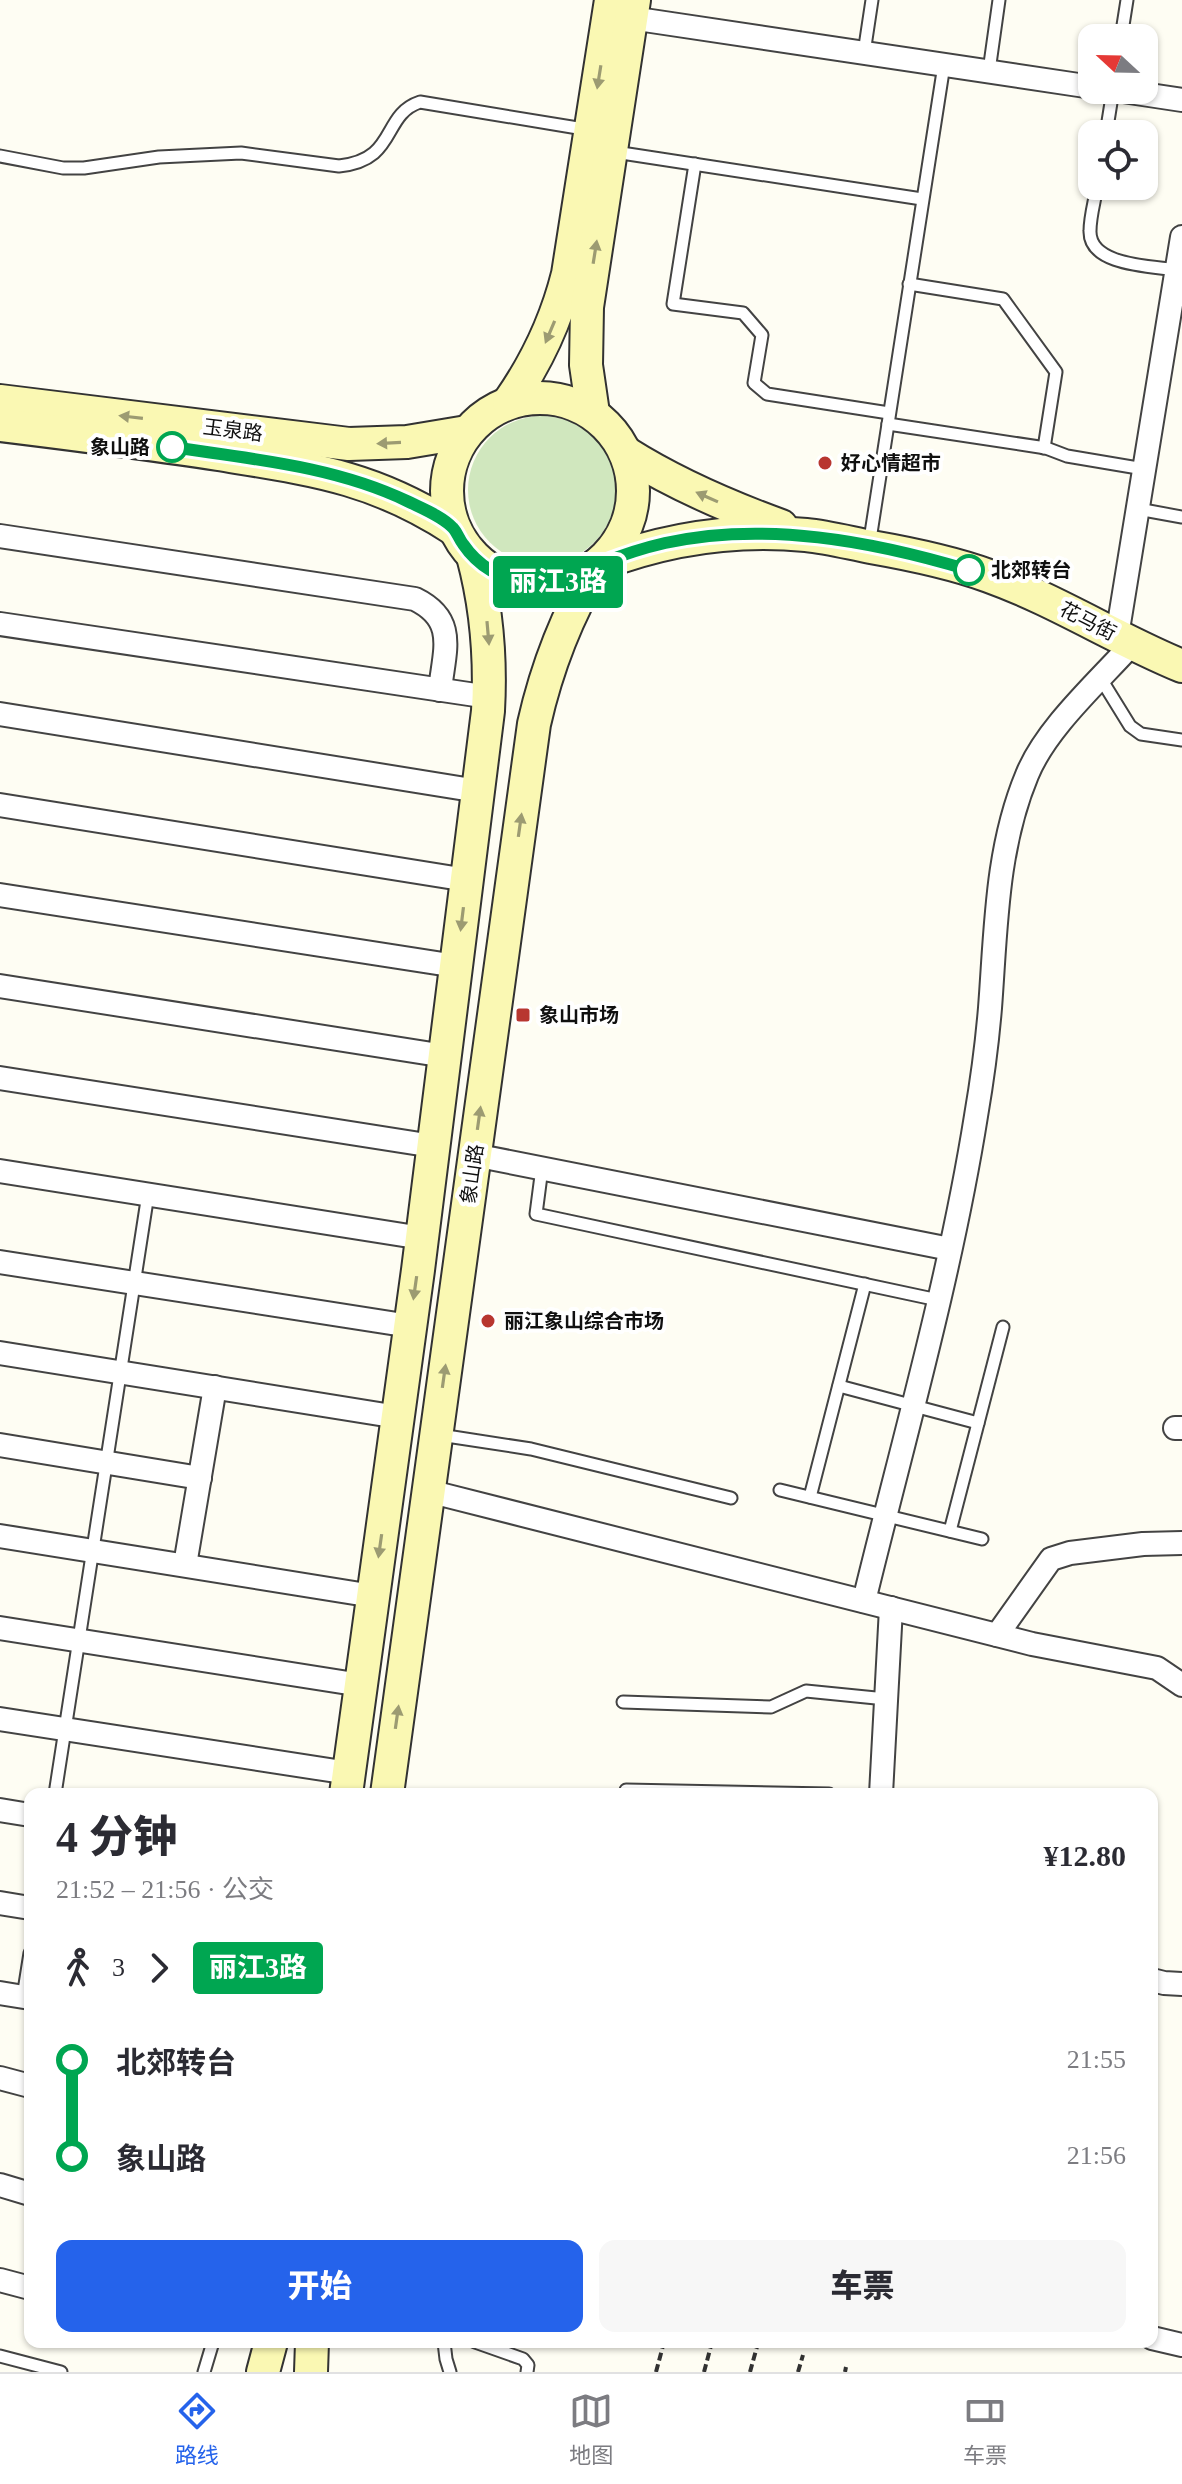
<!DOCTYPE html>
<html lang="zh">
<head>
<meta charset="utf-8">
<style>
	body { margin:0; font-family:"Times New Roman","Noto Sans SC",serif; background:#f7f7f7; color:#2b2b33; height:100vh; display:flex; flex-direction:column; font-size:30px; white-space:nowrap }
	* { box-sizing:border-box; margin:0 }
	p { font-size:26px; color:#7c7c81 }
	.icon { flex:none; width:44px; height:44px; fill:none; stroke:currentColor; stroke-width:2; stroke-linecap:round; stroke-linejoin:round }
	.map { position:relative; flex:1; overflow:hidden }
	.panel { position:absolute; left:24px; top:1788px; width:1134px; height:560px; display:flex; flex-direction:column; background:#fff; border-radius:16px; box-shadow:0 2px 6px #0004 }
	.panel>* { flex:none }
	.badge { padding:0 16px; border-radius:6px; font-size:28px; line-height:52px }
	.needle { width:52px; rotate:292deg }
	.tools { position:absolute; left:1078px; top:24px; display:grid; gap:16px }
	.tools a { display:grid; place-items:center; width:80px; height:80px; border-radius:16px; background:#fff; box-shadow:0 2px 6px #0004; font-size:40px }
	.map>.badge { position:absolute; translate:-50% -50%; box-shadow:0 0 0 4px #fff }
	.legs { display:flex; align-items:center; gap:12px; height:88px; padding:0 32px; font-size:26px }
	.legs p { margin-inline-start:auto }
	.overview { display:flex; align-items:center; justify-content:space-between; height:136px; padding:0 32px }
	h1 { font-size:44px; font-weight:800; line-height:60px }
	.action { display:flex; gap:16px; margin-top:auto; padding:16px 32px }
	.action a { flex:1; height:92px; border-radius:16px; background:#2563eb; color:#fff; font-size:32px; font-weight:800; line-height:92px; text-align:center }
	.action a+a { background:#f7f7f7; color:#2b2b33 }
	ul { padding:0 32px; list-style:none }
	li { display:flex; align-items:center; gap:28px; height:96px; font-size:30px }
	li i { display:grid; place-items:center; width:12px; height:100%; margin:0 10px; background:currentColor }
	li i::after { content:''; width:20px; height:20px; margin:-10px; border:6px solid; border-radius:50%; background:#fff }
	li p { margin-inline-start:auto }
	li:first-child i { background:linear-gradient(#0000 50%,currentColor 0) }
	li:last-child i { background:linear-gradient(currentColor 50%,#0000 0) }
	.tab-bar { display:flex; justify-content:space-around; align-items:center; height:112px; border-top:2px solid #e1e1e2; background:#fff; font-size:22px; color:#7c7c81 }
	.tab-bar a { display:grid; justify-items:center; gap:4px }
	.tab-bar .selected { color:#2563eb }
	.map>svg:first-child { display:block }
	.green { fill:#d0e7be }
	.lines { fill:none; stroke-linecap:round; stroke-linejoin:round }
	.lane-casing { stroke:#434343; stroke-width:15 }
	.street-casing { stroke:#434343; stroke-width:26 }
	.secondary-casing { stroke:#323232; stroke-width:36 }
	.path { stroke:#323232; stroke-width:4; stroke-dasharray:8 4; stroke-linecap:butt }
	.lane { stroke:#fff; stroke-width:11 }
	.street { stroke:#fff; stroke-width:22 }
	.secondary { stroke:#faf8b3; stroke-width:32 }
	.oneway { fill:#9c9b72 }
	.line-1-casing { stroke:#fff; stroke-width:18 }
	.line-1 { stroke:#00a651; stroke-width:12 }
	.stop-1-dot { fill:#fff; stroke:#00a651; stroke-width:4 }
	.poi-dot { fill:#b83630; stroke:#fff; stroke-width:3 }
	.labels { text-anchor:middle; stroke-width:8; stroke-linejoin:round; paint-order:stroke }
	.street-label { font-size:20px; fill:#101010; stroke:#fff }
	.stop-label { font-size:20px; font-weight:bold; fill:#101010; stroke:#fff; text-anchor:end }
	.poi-label { font-size:20px; font-weight:bold; fill:#101010; stroke:#fff; text-anchor:start }
</style>
</head>
<body>
<div class="map">
<svg width="1182" height="2372" viewBox="0 0 1182 2372">
	<rect width="100%" height="100%" fill="#fefdf3"/>
	<circle class="green" cx="542" cy="490" r="74"/>
	<g class="lines">
		<defs>
			<g id="lane">
				<path d="M 1121,38 L 1127,0"/>
				<path d="M 864,53 L 872,0"/>
				<path d="M 989,71 L 999,0"/>
				<path d="M 1106,134 L 1113,90"/>
				<path d="M 615,152 L 922,199"/>
				<path d="M 0,156 L 63,168 L 84,168 L 159,157 L 241,153 L 339,166 C 398,160 381,115 420,102 L 590,130"/>
				<path d="M 695,164 L 673,304 L 743,313 L 762,335 L 754,383 L 767,394 L 889,413"/>
				<path d="M 1097,186 C 1095,200 1090,216 1090,231 C 1089,266 1152,266 1177,270"/>
				<path d="M 909,284 L 1003,299 L 1056,372 L 1044,448"/>
				<path d="M 888,424 L 1046,448 L 1067,456 L 1144,469"/>
				<path d="M 1138,509 L 1182,517"/>
				<path d="M 869,546 L 944,65"/>
				<path d="M 1101,679 L 1130,726 L 1141,734 L 1182,740"/>
				<path d="M 542,1168 L 536,1214 L 938,1300"/>
				<path d="M 839,1386 L 978,1423"/>
				<path d="M 440,1435 L 531,1449 L 731,1498"/>
				<path d="M 780,1490 L 982,1539"/>
				<path d="M 810,1497 L 865,1284"/>
				<path d="M 950,1531 L 1003,1327"/>
				<path d="M 623,1702 L 771,1707 L 806,1691 L 886,1699"/>
				<path d="M 55,1794 L 148,1194"/>
				<path d="M 626,1794 L 626,1790 L 829,1794"/>
				<path d="M 23,1997 L 30,1953"/>
				<path d="M 444,2342 L 446,2359 L 450,2372"/>
				<path d="M 475,2342 L 523,2359 L 528,2365 L 527,2372"/>
				<path d="M 0,2356 L 61,2372"/>
				<path d="M 204,2372 L 213,2342"/>
			</g>
			<g id="street">
				<path d="M 631,18 L 1092,87"/>
				<path d="M 1116,90 L 1182,100"/>
				<path d="M 0,536 L 415,599 C 458,620 444,651 440,690"/>
				<path d="M 0,624 L 489,697"/>
				<path d="M 1117,636 L 1182,237"/>
				<path d="M 0,714 L 478,791"/>
				<path d="M 0,805 L 467,880"/>
				<path d="M 0,895 L 456,966"/>
				<path d="M 0,986 L 445,1056"/>
				<path d="M 0,1078 L 433,1146"/>
				<path d="M 474,1155 L 950,1249"/>
				<path d="M 0,1171 L 422,1238"/>
				<path d="M 0,1262 L 410,1326"/>
				<path d="M 0,1353 L 398,1417"/>
				<path d="M 1175,1428 L 1182,1428"/>
				<path d="M 0,1445 L 200,1478"/>
				<path d="M 428,1491 L 1032,1644 L 1157,1668 L 1182,1685"/>
				<path d="M 0,1536 L 373,1596"/>
				<path d="M 185,1565 L 215,1387"/>
				<path d="M 864,1601 C 903,1441 950,1279 976,1116 C 982,1081 987,1044 990,1008 C 996,930 996,849 1027,775 C 1046,728 1098,682 1132,644"/>
				<path d="M 0,1628 L 361,1685"/>
				<path d="M 997,1635 L 1051,1559 L 1070,1553 L 1143,1544 L 1182,1543"/>
				<path d="M 0,1719 L 349,1773"/>
				<path d="M 881,1794 L 891,1608"/>
				<path d="M 0,1810 L 30,1815"/>
				<path d="M 0,1903 L 30,1908"/>
				<path d="M 1152,1980 L 1164,1983 L 1182,1984"/>
				<path d="M 0,1993 L 30,1998"/>
				<path d="M 0,2078 L 30,2086"/>
				<path d="M 0,2185 L 30,2194"/>
				<path d="M 0,2280 L 30,2288"/>
				<path d="M 1152,2338 L 1182,2345"/>
			</g>
			<g id="secondary">
				<circle cx="540" cy="491" r="93"/>
				<path d="M 0,401 L 349,444 L 407,442 L 467,432"/>
				<path d="M 509,402 C 537,362 556,322 568,274 L 611,0"/>
				<path d="M 593,413 L 586,365 L 587,307 L 634,0"/>
				<path d="M 0,425 C 73,434 146,443 218,454 C 310,469 373,476 454,529"/>
				<path d="M 626,453 C 675,484 726,506 781,526"/>
				<path d="M 597,565 C 664,539 734,528 806,535 C 827,537 850,543 871,547 C 911,554 951,562 989,576 C 1056,600 1116,639 1182,666"/>
				<path d="M 346,1794 L 418,1270 L 488,711 C 491,657 487,608 473,556"/>
				<path d="M 387,1794 L 534,724 C 547,666 567,615 597,565"/>
				<path d="M 263,2372 L 271,2342"/>
				<path d="M 311,2372 L 312,2342"/>
			</g>
		</defs>
		<use href="#lane" class="lane-casing"/>
		<use href="#street" class="street-casing"/>
		<use href="#secondary" class="secondary-casing"/>
		<g class="path">
			<path d="M 656,2372 L 664,2342"/>
			<path d="M 704,2372 L 712,2342"/>
			<path d="M 750,2372 L 758,2343"/>
			<path d="M 798,2372 L 803,2355"/>
			<path d="M 845,2372 L 846,2367"/>
		</g>
		<use href="#lane" class="lane"/>
		<use href="#street" class="street"/>
		<use href="#secondary" class="secondary"/>
	</g>
	<defs><path id="oneway-solid" d="M-6-.8H1V-3.2L6.5 0L1 3.2V.8H-6Z" transform="scale(2)"/></defs>
	<g class="oneway">
		<use href="#oneway-solid" transform="translate(599 77) rotate(99)"/>
		<use href="#oneway-solid" transform="translate(595 252) rotate(-81)"/>
		<use href="#oneway-solid" transform="translate(550 332) rotate(113)"/>
		<use href="#oneway-solid" transform="translate(131 417) rotate(-173)"/>
		<use href="#oneway-solid" transform="translate(389 443) rotate(177)"/>
		<use href="#oneway-solid" transform="translate(707 497) rotate(-156)"/>
		<use href="#oneway-solid" transform="translate(488 633) rotate(85)"/>
		<use href="#oneway-solid" transform="translate(520 825) rotate(-82)"/>
		<use href="#oneway-solid" transform="translate(462 919) rotate(97)"/>
		<use href="#oneway-solid" transform="translate(479 1118) rotate(-82)"/>
		<use href="#oneway-solid" transform="translate(415 1288) rotate(98)"/>
		<use href="#oneway-solid" transform="translate(444 1376) rotate(-82)"/>
		<use href="#oneway-solid" transform="translate(380 1546) rotate(98)"/>
		<use href="#oneway-solid" transform="translate(397 1717) rotate(-82)"/>
	</g>
	<g class="lines">
		<defs>
			<path id="line-1" d="M 172,447 C 251,459 334,466 407,501 C 421,508 442,516 453,528 C 457,532 459,539 463,544 C 478,566 501,580 528,583 C 562,588 573,574 602,563 C 622,555 643,548 665,543 C 765,521 872,541 969,570"/>
		</defs>
		<use href="#line-1" class="line-1-casing"/>
		<use href="#line-1" class="line-1"/>
	</g>
	<g class="stop-1-dot">
		<circle cx="172" cy="447" r="14"/>
		<circle cx="969" cy="570" r="14"/>
	</g>
	<g class="poi-dot">
		<circle cx="825" cy="463" r="8"/>
		<rect x="515" y="1007" width="16" height="16" rx="4"/>
		<circle cx="488" cy="1321" r="8"/>
	</g>
	<g class="labels">
		<g class="street-label">
			<text transform="translate(233 430) rotate(7)" y="7">玉泉路</text>
			<text transform="translate(1088 621) rotate(27)" y="7">花马街</text>
			<text transform="translate(472 1174) rotate(-82)" y="7">象山路</text>
		</g>
		<g class="stop-label">
			<text x="150" y="454">象山路</text>
			<text x="991" y="577" text-anchor="start">北郊转台</text>
		</g>
		<g class="poi-label">
			<text x="841" y="470">好心情超市</text>
			<text x="539" y="1022">象山市场</text>
			<text x="504" y="1328">丽江象山综合市场</text>
		</g>
	</g>
</svg>
<div class="tools">
<a><svg class="needle" viewBox="-14 -14 28 28"><path d="M0-13l5 13h-10z" fill="#e53935"/><path d="M0 13l5-13h-10z" fill="#7c7c81"/></svg></a>
<a><svg class="icon" aria-label="locate" viewBox="0 0 24 24"><circle cx="12" cy="12" r="6"/><path d="M12 2v4M12 18v4M2 12h4M18 12h4"/></svg></a>
</div>
<b class="badge" style="left:558px;top:582px;background:#00a651;color:#fff">丽江3路</b>
<section class="panel">
<div class="overview"><div><h1>4 分钟</h1><p>21:52 – 21:56 · 公交</p></div><b>¥12.80</b></div>
<div class="legs"><svg class="icon" aria-label="walk" viewBox="0 0 24 24"><circle cx="13" cy="4" r="2"/><path d="M13 8l-2 6 4 7M11 14l-3 7M7 12l3-4h3l4 4"/></svg>3<svg class="icon" aria-label="forward" viewBox="0 0 24 24"><path d="M9 5l7 7-7 7"/></svg><b class="badge" style="background:#00a651;color:#fff">丽江3路</b></div>
<ul>
<li><i style="color:#00a651"></i><b>北郊转台</b><p>21:55</p></li>
<li><i style="color:#00a651"></i><b>象山路</b><p>21:56</p></li>
</ul>
<div class="action"><a>开始</a><a>车票</a></div>
</section>
</div>
<nav class="tab-bar">
<a class="selected"><svg class="icon" aria-label="directions" viewBox="0 0 24 24"><path d="M12 3l9 9-9 9-9-9zM9 14v-3h6M13 9l2 2-2 2"/></svg>路线</a>
<a><svg class="icon" aria-label="map" viewBox="0 0 24 24"><path d="M3 6l6-2 6 2 6-2v14l-6 2-6-2-6 2zM9 4v14M15 6v14"/></svg>地图</a>
<a><svg class="icon" aria-label="tickets" viewBox="0 0 24 24"><path d="M3 7h18v10H3zM15 7v10"/></svg>车票</a>
</nav>
</body>
</html>
